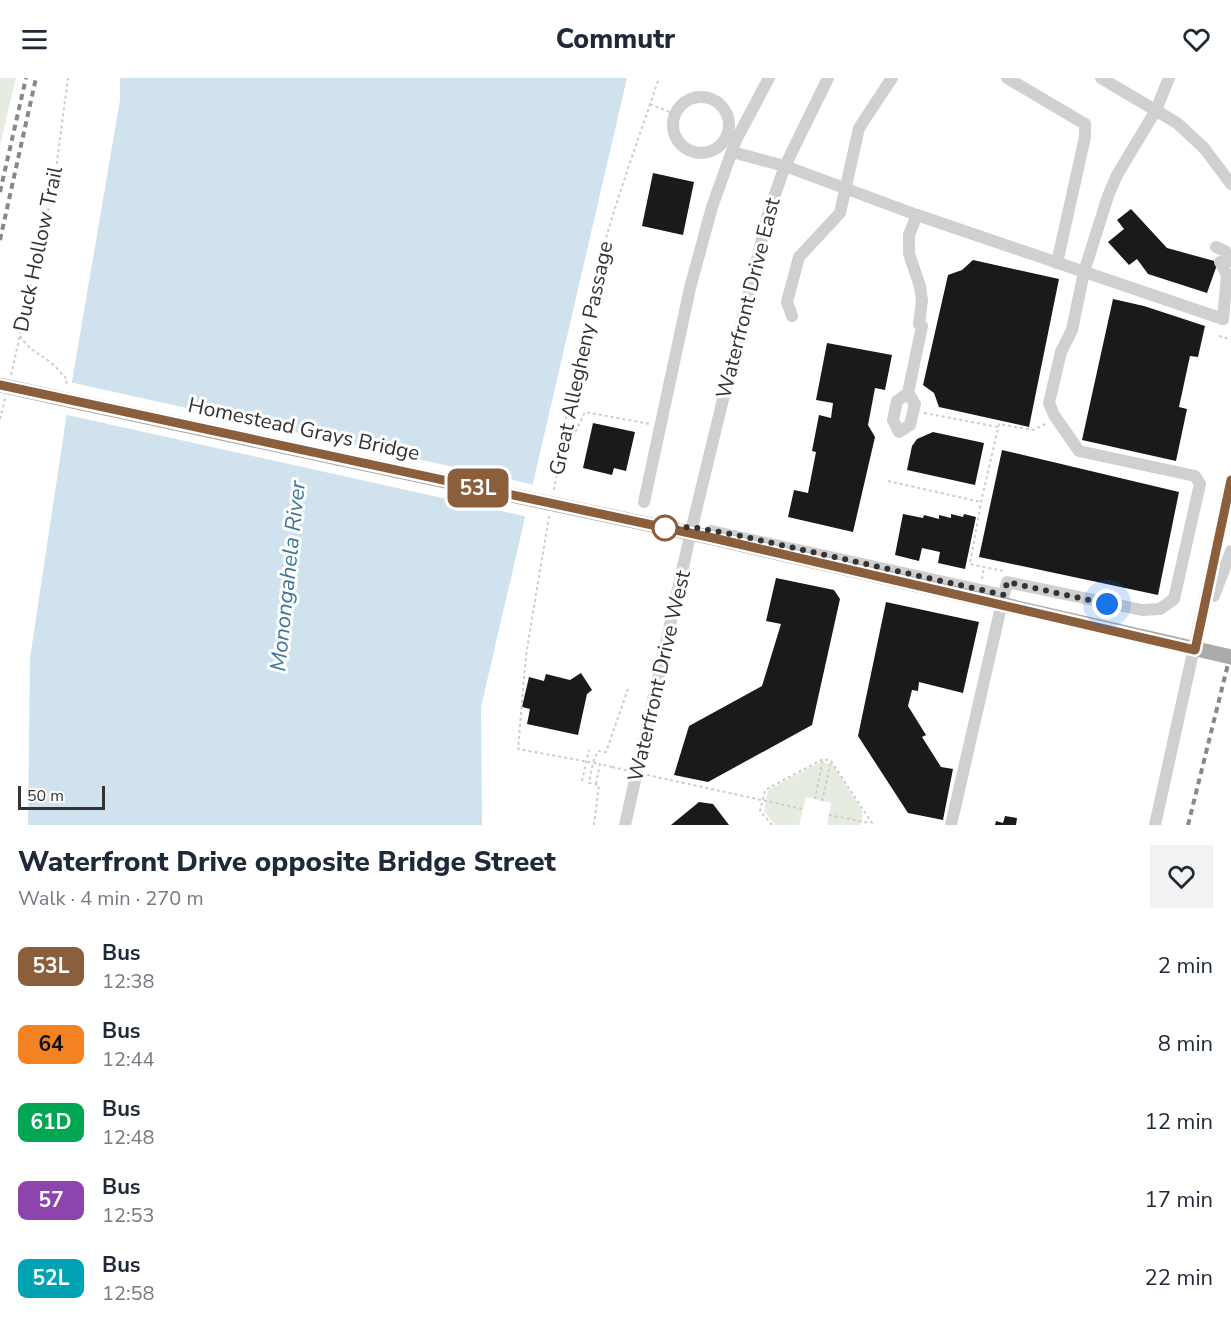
<!DOCTYPE html>
<html lang="en">
<head>
<meta charset="utf-8">
<style>
	body { margin:0; font-family:"Nunito Sans",sans-serif; background:#f2f2f3; color:#1f2937; height:100vh; display:flex; flex-direction:column; font-size:22px; white-space:nowrap }
	* { box-sizing:border-box; margin:0 }
	p { font-size:20px; color:#747a83 }
	.icon { flex:none; width:33px; height:33px; fill:none; stroke:currentColor; stroke-width:2; stroke-linecap:round; stroke-linejoin:round }
	.map { position:relative; height:747px; overflow:hidden }
	.details { display:flex; flex-direction:column; background:#fff; flex:1 }
	.details>* { flex:none }
	.badge { padding:0 12px; border-radius:9px; font-size:21px; line-height:39px }
	.scale { position:absolute; left:18px; bottom:15px; width:87px; box-sizing:border-box; padding-left:6px; border:3px solid #333; border-top:0; font-size:16px; line-height:21px; white-space:nowrap; color:#333; -webkit-text-stroke:4px #fff; paint-order:stroke }
	.you { position:absolute; width:30px; height:30px; margin:-15px; border:4px solid #fff; border-radius:50%; background:#1a73e8; box-shadow:0 0 0 9px #1a73e833 }
	.map>.badge { position:absolute; translate:-50% -50%; box-shadow:0 0 0 3px #fff }
	.round { display:grid; place-items:center; flex:none; width:63px; height:63px; border-radius:0px; background:#f2f2f3 }
	.overview { display:flex; align-items:center; justify-content:space-between; height:102px; padding:0 18px }
	h1 { font-size:28px; font-weight:800; line-height:45px }
	ul { padding:0; list-style:none }
	li { display:flex; align-items:center; gap:18px; height:78px; padding:0 18px }
	li div { flex:1 }
	li b { display:block; font-size:22px }
	li em { font-style:normal }
	li .badge { min-width:66px; font-weight:700; text-align:center }
	header { display:flex; justify-content:space-between; align-items:center; height:78px; padding:0 18px; background:#fff; font-size:27px; font-weight:800 }
	.map>svg:first-child { display:block }
	.green { fill:#e6ecdf }
	.water { fill:#cfe2ee }
	.pier { fill:#fff }
	.building { fill:#1a1a1a }
	.lines { fill:none; stroke-linecap:round; stroke-linejoin:round }
	.path { stroke:#cdcdcd; stroke-width:2; stroke-dasharray:3 3; stroke-linecap:butt }
	.minor { stroke:#d0d0d0; stroke-width:12 }
	.major { stroke:#ababab; stroke-width:15 }
	.rail { stroke:#888; stroke-width:4; stroke-dasharray:6 4.5; stroke-linecap:butt }
	.path-bridge { stroke:#cdcdcd; stroke-width:2; stroke-dasharray:3 3; stroke-linecap:butt }
	.major-bridge { stroke:#ababab; stroke-width:15 }
	.line-casing { stroke:#fff; stroke-width:14 }
	.line { stroke:#8b5e3c; stroke-width:9 }
	.walk { stroke:#333; stroke-width:6; stroke-dasharray:0 10.8 }
	.stop-dot { fill:#fff; stroke:#8b5e3c; stroke-width:3 }
	.labels { text-anchor:middle; stroke-width:6; stroke-linejoin:round; paint-order:stroke }
	.street-label { font-size:21px; fill:#333; stroke:#fff }
	.water-label { font-size:22px; font-style:italic; fill:#3f7597; stroke:#fff }
</style>
</head>
<body>
<header><svg class="icon" aria-label="menu" viewBox="0 0 24 24"><path d="M4 6h16M4 12h16M4 18h16"/></svg>Commutr<svg class="icon" aria-label="heart" viewBox="0 0 24 24"><path d="M12 20l-8-8c-3-5 5-10 8-4 3-6 11-1 8 4z"/></svg></header>
<div class="map">
<svg width="1231" height="747" viewBox="0 0 1231 747">
	<rect width="100%" height="100%" fill="#fff"/>
	<g class="green">
		<path d="M 0,0 L 16,0 L 0,67 Z"/>
		<path d="M 820,684 L 833,687 L 863,734 L 861,747 L 827,747 L 831,725 L 806,719 L 799,747 L 775,747 L 764,733 L 768,712 Z"/>
	</g>
	<path class="water" d="M 120,0 L 627,0 L 481,629 L 482,747 L 28,747 L 30,580 L 69,321 L 120,22 Z"/>
	<path class="pier" d="M 69,304 L 535,407 L 528,439 L 63,336 Z"/>
	<g class="building">
		<path d="M 653,95 L 694,104 L 683,157 L 642,148 Z"/>
		<path d="M 1131,131 L 1167,170 L 1218,184 L 1207,215 L 1148,196 L 1137,181 L 1129,187 L 1108,164 L 1124,151 L 1117,142 Z"/>
		<path d="M 973,182 L 1059,201 L 1029,349 L 939,329 L 934,315 L 923,307 L 948,197 L 962,192 Z"/>
		<path d="M 1113,221 L 1144,228 L 1205,248 L 1198,279 L 1190,278 L 1179,329 L 1187,331 L 1176,383 L 1082,362 Z"/>
		<path d="M 827,265 L 892,277 L 885,312 L 875,310 L 868,347 L 875,359 L 853,454 L 788,439 L 794,412 L 808,415 L 816,374 L 812,373 L 819,337 L 831,340 L 833,325 L 816,322 Z"/>
		<path d="M 593,345 L 635,354 L 626,393 L 614,390 L 612,397 L 583,390 Z"/>
		<path d="M 933,354 L 984,365 L 975,407 L 907,392 L 912,368 L 917,361 Z"/>
		<path d="M 1002,372 L 1179,414 L 1158,517 L 979,479 Z"/>
		<path d="M 903,436 L 923,440 L 924,437 L 939,441 L 939,437 L 951,440 L 951,436 L 963,439 L 964,436 L 976,439 L 965,491 L 938,485 L 940,474 L 922,470 L 919,483 L 895,477 Z"/>
		<path d="M 776,500 L 834,512 L 840,521 L 812,647 L 708,704 L 674,697 L 689,648 L 762,608 L 781,546 L 766,543 Z"/>
		<path d="M 886,524 L 979,544 L 963,615 L 919,604 L 918,613 L 912,612 L 908,628 L 926,657 L 922,659 L 941,689 L 953,691 L 943,742 L 908,735 L 858,658 Z"/>
		<path d="M 581,595 L 592,612 L 587,616 L 578,657 L 527,646 L 530,631 L 522,629 L 529,599 L 544,603 L 546,596 L 570,602 Z"/>
		<path d="M 699,724 L 713,726 L 729,747 L 671,747 Z"/>
		<path d="M 1005,738 L 1017,740 L 1016,747 L 995,747 L 996,743 L 1003,745 Z"/>
	</g>
	<g class="lines">
		<g class="path">
			<path d="M 650,26 L 674,36"/>
			<path d="M 20,258 C 30,273 37,274 50,284 C 56,288 61,296 67,301 L 66,309"/>
			<path d="M 1219,258 L 1231,261"/>
			<path d="M 11,297 L 54,106 L 68,0"/>
			<path d="M 924,335 L 998,349"/>
			<path d="M 0,341 L 5,320"/>
			<path d="M 561,368 L 568,369 L 585,334 L 650,346"/>
			<path d="M 888,403 L 981,424"/>
			<path d="M 554,412 C 566,340 577,267 596,196 C 613,130 637,65 659,0"/>
			<path d="M 549,438 L 526,577 L 518,671 L 600,686"/>
			<path d="M 1003,493 L 970,486 L 981,424 L 999,346 L 1033,352 L 1045,346"/>
			<path d="M 982,501 L 984,489"/>
			<path d="M 670,702 L 803,731"/>
			<path d="M 582,703 L 589,672"/>
			<path d="M 596,706 L 600,686 L 612,689"/>
			<path d="M 815,721 L 823,681"/>
			<path d="M 822,723 L 831,683"/>
			<path d="M 829,737 L 870,745"/>
			<path d="M 594,747 L 599,707 L 589,705 L 593,684 L 598,673 L 606,674 L 629,608"/>
			<path d="M 772,747 L 760,733 L 765,712 L 823,681 L 831,683 L 872,745 L 869,747"/>
		</g>
		<g class="minor">
			<path d="M 1007,0 L 1085,46 L 1085,59 L 1057,185"/>
			<path d="M 1101,0 L 1177,45 L 1204,70 L 1231,106"/>
			<circle cx="701" cy="47" r="28"/>
			<path d="M 736,62 L 769,0"/>
			<path d="M 732,74 L 785,88 L 917,137 L 1223,241"/>
			<path d="M 1216,169 L 1225,173 L 1231,183"/>
			<path d="M 1220,184 L 1227,197 L 1223,241"/>
			<path d="M 792,238 L 787,224 L 799,179 L 840,135 L 859,50 L 892,0"/>
			<path d="M 908,315 L 915,326 L 910,347 L 899,354 L 893,342 L 897,323 L 908,315 L 922,248 L 919,246 L 922,223 L 920,208 L 909,176 L 909,157 L 917,137"/>
			<path d="M 644,424 L 690,210 L 712,129 L 736,62 L 728,59"/>
			<path d="M 711,453 L 1004,517 L 1007,504 L 1142,532 L 1160,531 L 1174,521 L 1200,406 L 1195,398 L 1079,373 L 1054,337 L 1049,325 L 1061,274 L 1072,252 L 1084,194 L 1108,118 L 1117,97 L 1156,32 L 1169,0"/>
			<path d="M 1214,518 L 1231,473"/>
			<path d="M 625,747 L 692,449 L 768,136 L 785,88 L 828,0"/>
			<path d="M 951,747 L 1003,520"/>
			<path d="M 1155,747 L 1231,402"/>
		</g>
		<path class="major" d="M 81,325 L 337,380"/>
		<g class="rail">
			<path d="M 0,114 L 26,0"/>
			<path d="M 0,162 L 36,0"/>
			<path d="M 1188,747 L 1231,574"/>
		</g>
		<path class="path-bridge" d="M 612,689 L 670,702"/>
		<g class="major-bridge">
			<path d="M 0,307 L 81,325"/>
			<path d="M 337,380 L 713,460 L 1231,579"/>
		</g>
	</g>
	<g class="lines">
		<defs>
			<path id="line" d="M 0,307 L 713,460 L 1195,572 L 1231,402"/>
		</defs>
		<use href="#line" class="line-casing"/>
		<use href="#line" class="line"/>
		<path class="walk" d="M 665,450 L 692,449 L 741,458 L 1004,517 L 1007,504 L 1107,526"/>
	</g>
	<circle class="stop-dot" cx="665" cy="450" r="12"/>
	<g class="labels">
		<g class="street-label">
			<text transform="translate(38 171) rotate(-78)" y="7">Duck Hollow Trail</text>
			<text transform="translate(748 220) rotate(-76)" y="7">Waterfront Drive East</text>
			<text transform="translate(581 280) rotate(-78)" y="7">Great Allegheny Passage</text>
			<text transform="translate(304 351) rotate(12)" y="7">Homestead Grays Bridge</text>
			<text transform="translate(659 598) rotate(-77)" y="7">Waterfront Drive West</text>
		</g>
		<g class="water-label">
			<text transform="translate(287 498) rotate(-84)" y="8">Monongahela River</text>
		</g>
	</g>
</svg>
<div class="scale">50 m</div>
<div class="you" style="left:1107px;top:526px"></div>
<b class="badge" style="left:478px;top:410px;background:#8b5e3c;color:#fff">53L</b>
</div>
<section class="details">
<div class="overview"><div><h1>Waterfront Drive opposite Bridge Street</h1><p>Walk · 4 min · 270 m</p></div><a class="round"><svg class="icon" aria-label="heart" viewBox="0 0 24 24"><path d="M12 20l-8-8c-3-5 5-10 8-4 3-6 11-1 8 4z"/></svg></a></div>
<ul>
<li><span class="badge" style="background:#8b5e3c;color:#fff">53L</span><div><b>Bus</b><p>12:38</p></div><em>2 min</em></li>
<li><span class="badge" style="background:#f58220;color:#111">64</span><div><b>Bus</b><p>12:44</p></div><em>8 min</em></li>
<li><span class="badge" style="background:#00a651;color:#fff">61D</span><div><b>Bus</b><p>12:48</p></div><em>12 min</em></li>
<li><span class="badge" style="background:#8e44ad;color:#fff">57</span><div><b>Bus</b><p>12:53</p></div><em>17 min</em></li>
<li><span class="badge" style="background:#00a3b4;color:#fff">52L</span><div><b>Bus</b><p>12:58</p></div><em>22 min</em></li>
</ul>
</section>
</body>
</html>
